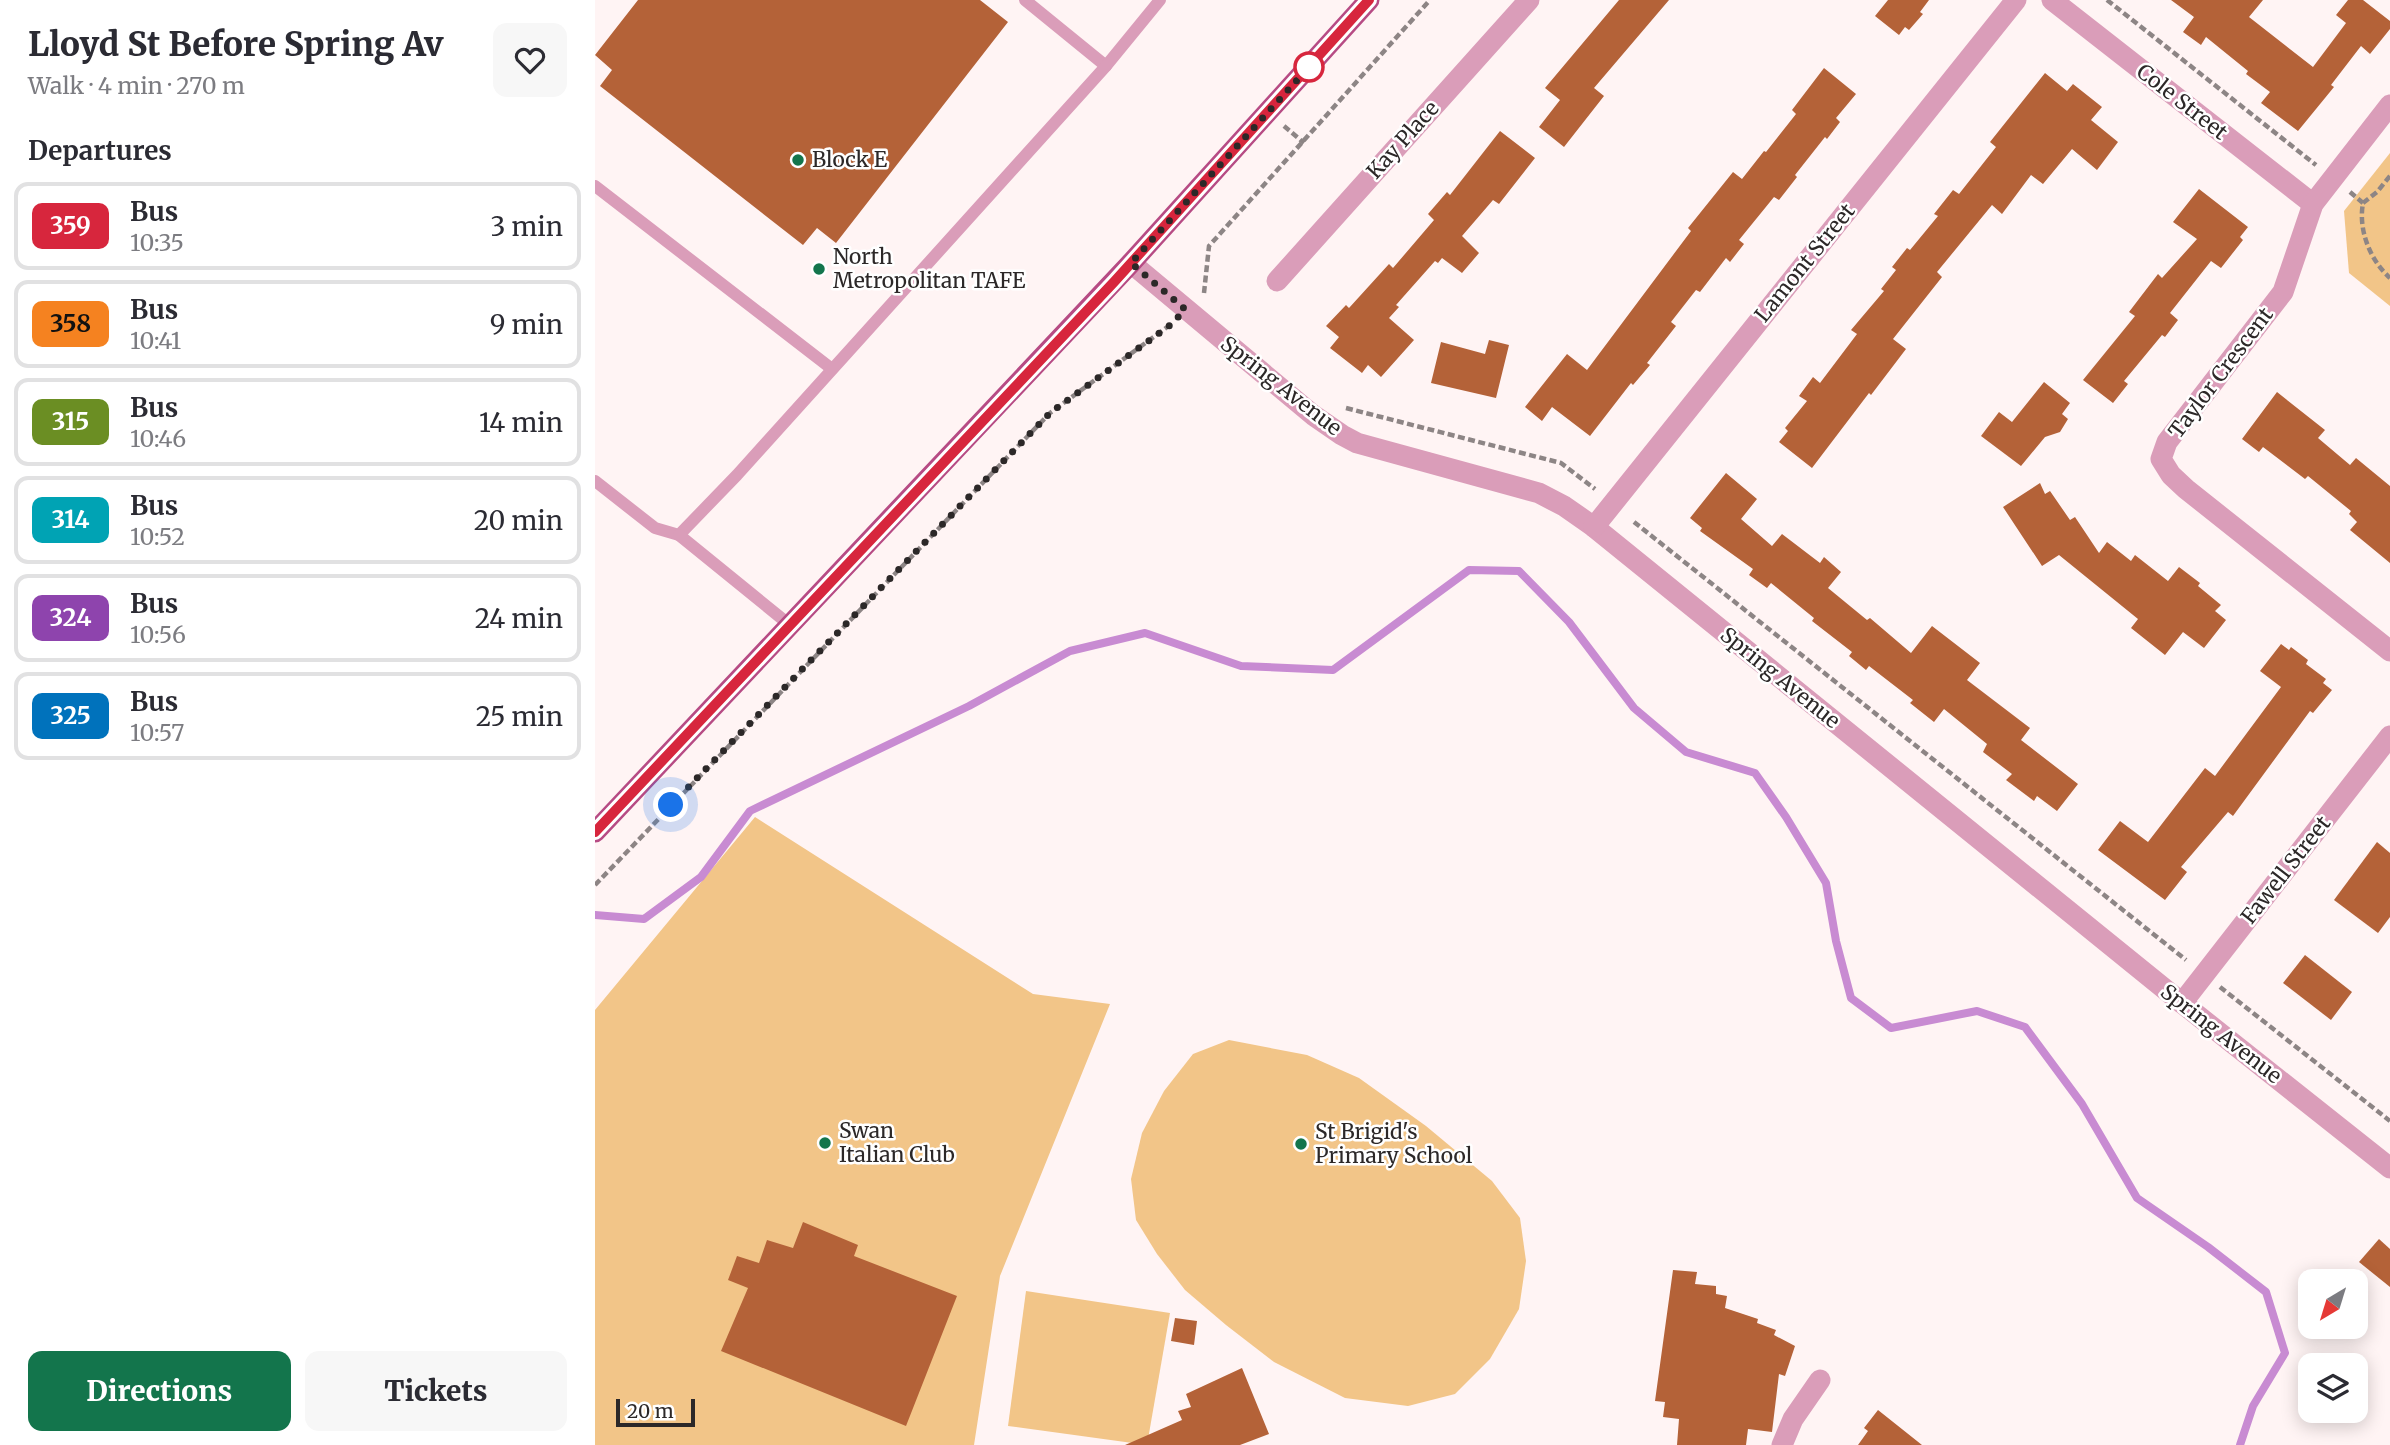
<!DOCTYPE html>
<html lang="en">
<head>
<meta charset="utf-8">
<style>
	body { margin:0; font-family:Merriweather,serif; background:#f7f7f7; color:#2b2b33; height:100vh; display:flex; flex-direction:column; font-size:26px; white-space:nowrap }
	* { box-sizing:border-box; margin:0 }
	p { font-size:23px; color:#7c7c81 }
	.icon { flex:none; width:38px; height:38px; fill:none; stroke:currentColor; stroke-width:2; stroke-linecap:round; stroke-linejoin:round }
	.map { position:relative; flex:1; overflow:hidden }
	.side { display:flex; flex-direction:column; background:#fff; width:595px }
	.side>* { flex:none }
	.badge { padding:0 14px; border-radius:10px; font-size:24px; line-height:46px }
	.needle { width:46px; rotate:218deg }
	.buttons { position:absolute; left:1703px; top:1269px; display:grid; gap:14px }
	.buttons a { display:grid; place-items:center; width:70px; height:70px; border-radius:14px; background:#fff; box-shadow:0 4px 18px #0003; font-size:35px }
	.scale { position:absolute; left:21px; bottom:18px; width:79px; box-sizing:border-box; padding-left:7px; border:4px solid #2c2828; border-top:0; font-size:19px; line-height:24px; white-space:nowrap; color:#2c2828; -webkit-text-stroke:5px #fff; paint-order:stroke }
	.you { position:absolute; width:35px; height:35px; margin:-18px; border:5px solid #fff; border-radius:50%; background:#1a73e8; box-shadow:0 0 0 10px #1a73e833 }
	.map>.badge { position:absolute; translate:-50% -50%; box-shadow:0 0 0 4px #fff }
	h2 { padding:0 28px; font-size:26px; line-height:63px }
	.round { display:grid; place-items:center; flex:none; width:74px; height:74px; border-radius:14px; background:#f7f7f7 }
	.head { display:flex; align-items:center; justify-content:space-between; height:119px; padding:0 28px }
	h1 { font-size:33px; font-weight:800; line-height:52px }
	.button { display:flex; gap:14px; margin-top:auto; padding:14px 28px }
	.button a { flex:1; height:80px; border-radius:14px; background:#13754c; color:#fff; font-size:28px; font-weight:800; line-height:80px; text-align:center }
	.button a+a { background:#f7f7f7; color:#2b2b33 }
	ul { padding:0; list-style:none }
	li { display:flex; align-items:center; gap:21px; height:88px; margin:0 14px 10px; padding:0 14px; border:4px solid #e1e1e2; border-radius:14px }
	li div { flex:1 }
	li b { display:block; font-size:26px }
	li em { font-style:normal }
	li .badge { min-width:77px; font-weight:700; text-align:center }
	main { display:flex; flex:1; min-height:0 }
	.map>svg:first-child { display:block }
	.green { fill:#f2c588 }
	.lines { fill:none; stroke-linecap:round; stroke-linejoin:round }
	.stream { stroke:#c88bd2; stroke-width:8 }
	.building { fill:#b46238 }
	.path { stroke:#8d8585; stroke-width:4.5; stroke-dasharray:7 3.5; stroke-linecap:butt }
	.service { stroke:#da9db9; stroke-width:12 }
	.minor { stroke:#da9db9; stroke-width:21 }
	.primary { stroke:#b74b84; stroke-width:21 }
	.line-casing { stroke:#fff; stroke-width:16 }
	.line { stroke:#d7263d; stroke-width:10 }
	.walk { stroke:#2c2828; stroke-width:7; stroke-dasharray:0 12.6 }
	.stop-dot { fill:#fff; stroke:#d7263d; stroke-width:3.5 }
	.poi-dot { fill:#13754c; stroke:#fff; stroke-width:2.5 }
	.labels { text-anchor:middle; stroke-width:5; stroke-linejoin:round; paint-order:stroke }
	.street-label { font-size:21px; fill:#2c2828; stroke:#fff }
	.poi-label { font-size:21px; fill:#2c2828; stroke:#fff; text-anchor:start }
</style>
</head>
<body>
<main>
<section class="side">
<div class="head"><div><h1>Lloyd St Before Spring Av</h1><p>Walk · 4 min · 270 m</p></div><a class="round"><svg class="icon" aria-label="heart" viewBox="0 0 24 24"><path d="M12 20l-8-8c-3-5 5-10 8-4 3-6 11-1 8 4z"/></svg></a></div>
<h2>Departures</h2>
<ul>
<li><span class="badge" style="background:#d7263d;color:#fff">359</span><div><b>Bus</b><p>10:35</p></div><em>3 min</em></li>
<li><span class="badge" style="background:#f58220;color:#111">358</span><div><b>Bus</b><p>10:41</p></div><em>9 min</em></li>
<li><span class="badge" style="background:#6b8e23;color:#fff">315</span><div><b>Bus</b><p>10:46</p></div><em>14 min</em></li>
<li><span class="badge" style="background:#00a3b4;color:#fff">314</span><div><b>Bus</b><p>10:52</p></div><em>20 min</em></li>
<li><span class="badge" style="background:#8e44ad;color:#fff">324</span><div><b>Bus</b><p>10:56</p></div><em>24 min</em></li>
<li><span class="badge" style="background:#0072bc;color:#fff">325</span><div><b>Bus</b><p>10:57</p></div><em>25 min</em></li>
</ul>
<div class="button"><a>Directions</a><a>Tickets</a></div>
</section>
<div class="map">
<svg width="1795" height="1445" viewBox="0 0 1795 1445">
	<rect width="100%" height="100%" fill="#fff4f4"/>
	<g class="green">
		<path d="M 1795,153 L 1795,306 L 1754,273 L 1749,211 Z"/>
		<path d="M 160,817 L 438,994 L 515,1004 L 405,1276 L 379,1445 L 0,1445 L 0,1010 Z"/>
		<path d="M 634,1040 L 712,1055 L 764,1078 L 831,1126 L 897,1181 L 925,1218 L 931,1261 L 924,1309 L 895,1359 L 860,1394 L 813,1406 L 750,1398 L 679,1362 L 631,1325 L 590,1290 L 562,1254 L 541,1220 L 536,1179 L 547,1133 L 569,1091 L 598,1054 Z"/>
		<path d="M 431,1291 L 575,1313 L 552,1445 L 413,1426 Z"/>
	</g>
	<g class="lines">
		<path class="stream" d="M 0,915 L 49,919 L 106,877 L 155,811 L 374,706 L 475,651 L 550,633 L 646,666 L 738,670 L 874,570 L 924,571 L 974,622 L 1039,708 L 1091,752 L 1160,773 L 1191,817 L 1231,883 L 1241,941 L 1256,998 L 1296,1028 L 1382,1011 L 1430,1027 L 1487,1104 L 1542,1198 L 1613,1247 L 1671,1292 L 1690,1353 L 1658,1406 L 1645,1445"/>
	</g>
	<g class="building">
		<path d="M 43,0 L 385,0 L 413,22 L 241,243 L 222,228 L 208,245 L 5,86 L 17,70 L 0,55 Z"/>
		<path d="M 1024,0 L 1074,0 L 999,88 L 1009,96 L 969,147 L 944,127 L 965,100 L 950,88 Z"/>
		<path d="M 1293,0 L 1334,0 L 1325,12 L 1328,14 L 1314,30 L 1310,27 L 1304,35 L 1280,16 Z"/>
		<path d="M 1576,0 L 1668,0 L 1654,17 L 1718,67 L 1751,23 L 1741,15 L 1753,0 L 1768,0 L 1795,21 L 1795,29 L 1775,54 L 1766,46 L 1736,85 L 1739,87 L 1703,131 L 1666,103 L 1675,92 L 1651,74 L 1653,71 L 1611,37 L 1606,45 L 1588,32 L 1599,17 Z"/>
		<path d="M 1229,68 L 1261,94 L 1241,118 L 1245,122 L 1232,139 L 1230,137 L 1200,175 L 1202,177 L 1184,200 L 1179,197 L 1144,240 L 1149,244 L 1135,262 L 1131,258 L 1105,292 L 1101,290 L 1076,322 L 1081,326 L 1052,363 L 1055,365 L 1038,385 L 1036,383 L 995,436 L 957,407 L 947,421 L 930,407 L 972,354 L 992,370 L 1096,231 L 1093,228 L 1138,172 L 1147,179 L 1169,151 L 1171,152 L 1201,114 L 1197,110 Z"/>
		<path d="M 1450,73 L 1472,91 L 1478,84 L 1507,107 L 1496,120 L 1523,142 L 1502,170 L 1477,149 L 1448,184 L 1436,175 L 1407,214 L 1397,205 L 1342,272 L 1347,277 L 1298,339 L 1311,349 L 1276,395 L 1274,393 L 1217,468 L 1184,442 L 1193,431 L 1190,428 L 1212,401 L 1204,396 L 1218,377 L 1225,383 L 1262,334 L 1256,330 L 1289,291 L 1286,289 L 1301,270 L 1297,267 L 1312,248 L 1315,250 L 1343,216 L 1339,214 L 1358,190 L 1364,194 L 1401,147 L 1395,142 Z"/>
		<path d="M 905,131 L 940,158 L 904,204 L 898,200 L 867,236 L 884,253 L 867,273 L 847,258 L 843,263 L 840,261 L 801,305 L 804,307 L 794,318 L 819,340 L 786,377 L 773,365 L 767,373 L 735,348 L 744,337 L 731,326 L 751,305 L 754,308 L 794,264 L 798,268 L 839,220 L 833,214 L 852,192 L 855,195 Z"/>
		<path d="M 1604,189 L 1653,227 L 1645,237 L 1648,240 L 1626,268 L 1616,261 L 1575,313 L 1583,320 L 1570,337 L 1567,335 L 1529,381 L 1533,384 L 1518,403 L 1488,380 L 1540,316 L 1534,312 L 1563,274 L 1567,278 L 1602,239 L 1578,222 Z"/>
		<path d="M 894,340 L 914,345 L 901,398 L 836,383 L 846,342 L 890,354 Z"/>
		<path d="M 1449,382 L 1475,403 L 1467,414 L 1473,419 L 1465,432 L 1450,437 L 1426,466 L 1386,436 L 1404,412 L 1417,422 Z"/>
		<path d="M 1682,392 L 1730,430 L 1723,438 L 1755,465 L 1761,458 L 1795,486 L 1795,563 L 1755,530 L 1762,522 L 1754,514 L 1756,511 L 1713,476 L 1710,479 L 1668,447 L 1664,452 L 1647,439 Z"/>
		<path d="M 1131,473 L 1162,499 L 1146,519 L 1177,546 L 1187,534 L 1225,563 L 1229,557 L 1246,572 L 1233,588 L 1272,620 L 1275,618 L 1316,653 L 1337,626 L 1385,663 L 1372,680 L 1435,728 L 1426,740 L 1483,784 L 1462,811 L 1442,796 L 1439,801 L 1411,780 L 1417,774 L 1388,752 L 1392,744 L 1349,709 L 1339,722 L 1315,703 L 1318,700 L 1274,666 L 1271,670 L 1254,656 L 1257,652 L 1217,621 L 1219,618 L 1176,583 L 1172,588 L 1154,575 L 1158,569 L 1105,531 L 1107,528 L 1095,518 Z"/>
		<path d="M 1445,483 L 1450,494 L 1455,491 L 1475,520 L 1480,517 L 1504,553 L 1512,542 L 1536,561 L 1540,555 L 1573,581 L 1584,567 L 1605,583 L 1603,586 L 1626,605 L 1620,611 L 1631,620 L 1609,648 L 1588,632 L 1570,655 L 1536,628 L 1543,619 L 1464,555 L 1447,566 L 1408,507 Z"/>
		<path d="M 1686,644 L 1694,650 L 1696,647 L 1713,660 L 1711,664 L 1731,679 L 1728,683 L 1737,690 L 1718,713 L 1715,711 L 1638,816 L 1633,812 L 1586,867 L 1592,872 L 1570,900 L 1503,850 L 1525,821 L 1553,842 L 1610,768 L 1620,776 L 1686,687 L 1665,671 Z"/>
		<path d="M 1782,842 L 1795,853 L 1795,917 L 1783,933 L 1739,900 Z"/>
		<path d="M 1710,955 L 1757,992 L 1736,1020 L 1688,983 Z"/>
		<path d="M 208,1222 L 263,1245 L 259,1256 L 362,1296 L 311,1426 L 126,1351 L 153,1288 L 133,1280 L 142,1256 L 164,1263 L 172,1240 L 198,1248 Z"/>
		<path d="M 1784,1239 L 1795,1249 L 1795,1287 L 1764,1262 Z"/>
		<path d="M 1078,1270 L 1102,1272 L 1100,1284 L 1121,1286 L 1121,1294 L 1132,1296 L 1130,1308 L 1163,1319 L 1162,1323 L 1181,1330 L 1179,1335 L 1200,1346 L 1190,1376 L 1184,1374 L 1177,1432 L 1153,1429 L 1151,1445 L 1082,1445 L 1084,1419 L 1068,1417 L 1070,1402 L 1060,1401 Z"/>
		<path d="M 580,1318 L 602,1321 L 599,1345 L 576,1341 Z"/>
		<path d="M 647,1368 L 674,1434 L 645,1445 L 530,1445 L 587,1420 L 583,1411 L 596,1407 L 591,1394 Z"/>
		<path d="M 1283,1410 L 1327,1445 L 1263,1445 L 1273,1431 L 1269,1428 Z"/>
	</g>
	<g class="lines">
		<g class="path">
			<path d="M 1512,0 L 1721,165"/>
			<path d="M 689,126 L 709,143"/>
			<path d="M 1795,176 L 1782,192 L 1768,203 C 1763,230 1775,260 1795,278"/>
			<path d="M 1755,192 L 1768,203"/>
			<path d="M 609,293 L 614,246 L 835,0"/>
			<path d="M 751,408 L 966,463 L 1000,489"/>
			<path d="M 1039,522 L 1591,960"/>
			<path d="M 0,885 L 455,413 L 575,325"/>
			<path d="M 1625,987 L 1795,1121"/>
		</g>
		<g class="service">
			<path d="M 430,0 L 511,66"/>
			<path d="M 0,186 L 237,369"/>
			<path d="M 0,481 L 60,528 L 84,535 L 142,475 L 511,66 L 565,0"/>
			<path d="M 84,535 L 196,626"/>
		</g>
		<g class="minor">
			<path d="M 1457,0 L 1718,204"/>
			<path d="M 1795,105 L 1718,204 L 1688,292 L 1572,442 L 1566,459 L 1576,475 L 1591,489 L 1795,651"/>
			<path d="M 536,263 L 718,415 L 747,435 L 762,443 L 944,493 L 969,506 L 999,527 L 1587,1003 L 1795,1168"/>
			<path d="M 682,281 L 934,0"/>
			<path d="M 999,527 L 1421,0"/>
			<path d="M 1587,1003 L 1795,736"/>
			<path d="M 1187,1445 L 1198,1419 L 1225,1380"/>
		</g>
		<path class="primary" d="M 0,832 L 536,263 L 774,0"/>
	</g>
	<g class="lines">
		<defs>
			<path id="line" d="M 0,832 L 519,282 L 774,0"/>
		</defs>
		<use href="#line" class="line-casing"/>
		<use href="#line" class="line"/>
		<path class="walk" d="M 76,805 L 455,413 L 578,323 L 590,309 L 536,263 L 714,67"/>
	</g>
	<circle class="stop-dot" cx="714" cy="67" r="14"/>
	<g class="poi-dot">
		<circle cx="203" cy="160" r="7"/>
		<circle cx="224" cy="269" r="7"/>
		<circle cx="230" cy="1143" r="7"/>
		<circle cx="706" cy="1144" r="7"/>
	</g>
	<g class="labels">
		<g class="street-label">
			<text transform="translate(1587 102) rotate(38)" y="7">Cole Street</text>
			<text transform="translate(808 140) rotate(-48)" y="7">Kay Place</text>
			<text transform="translate(1210 263) rotate(-51)" y="7">Lamont Street</text>
			<text transform="translate(1626 373) rotate(-53)" y="7">Taylor Crescent</text>
			<text transform="translate(686 386) rotate(38)" y="7">Spring Avenue</text>
			<text transform="translate(1185 678) rotate(39)" y="7">Spring Avenue</text>
			<text transform="translate(1691 870) rotate(-52)" y="7">Fawell Street</text>
			<text transform="translate(1626 1034) rotate(38)" y="7">Spring Avenue</text>
		</g>
		<g class="poi-label">
			<text x="217" y="167">Block E</text>
			<text x="238" y="264">North<tspan x="238" dy="24">Metropolitan TAFE</tspan></text>
			<text x="244" y="1138">Swan<tspan x="244" dy="24">Italian Club</tspan></text>
			<text x="720" y="1139">St Brigid's<tspan x="720" dy="24">Primary School</tspan></text>
		</g>
	</g>
</svg>
<div class="buttons">
<a><svg class="needle" viewBox="-14 -14 28 28"><path d="M0-13l5 13h-10z" fill="#e53935"/><path d="M0 13l5-13h-10z" fill="#7c7c81"/></svg></a>
<a><svg class="icon" aria-label="layers" viewBox="0 0 24 24"><path d="M12 4l9 5-9 5-9-5zM3 14l9 5 9-5"/></svg></a>
</div>
<div class="scale">20 m</div>
<div class="you" style="left:76px;top:805px"></div>
</div>
</main>
</body>
</html>
